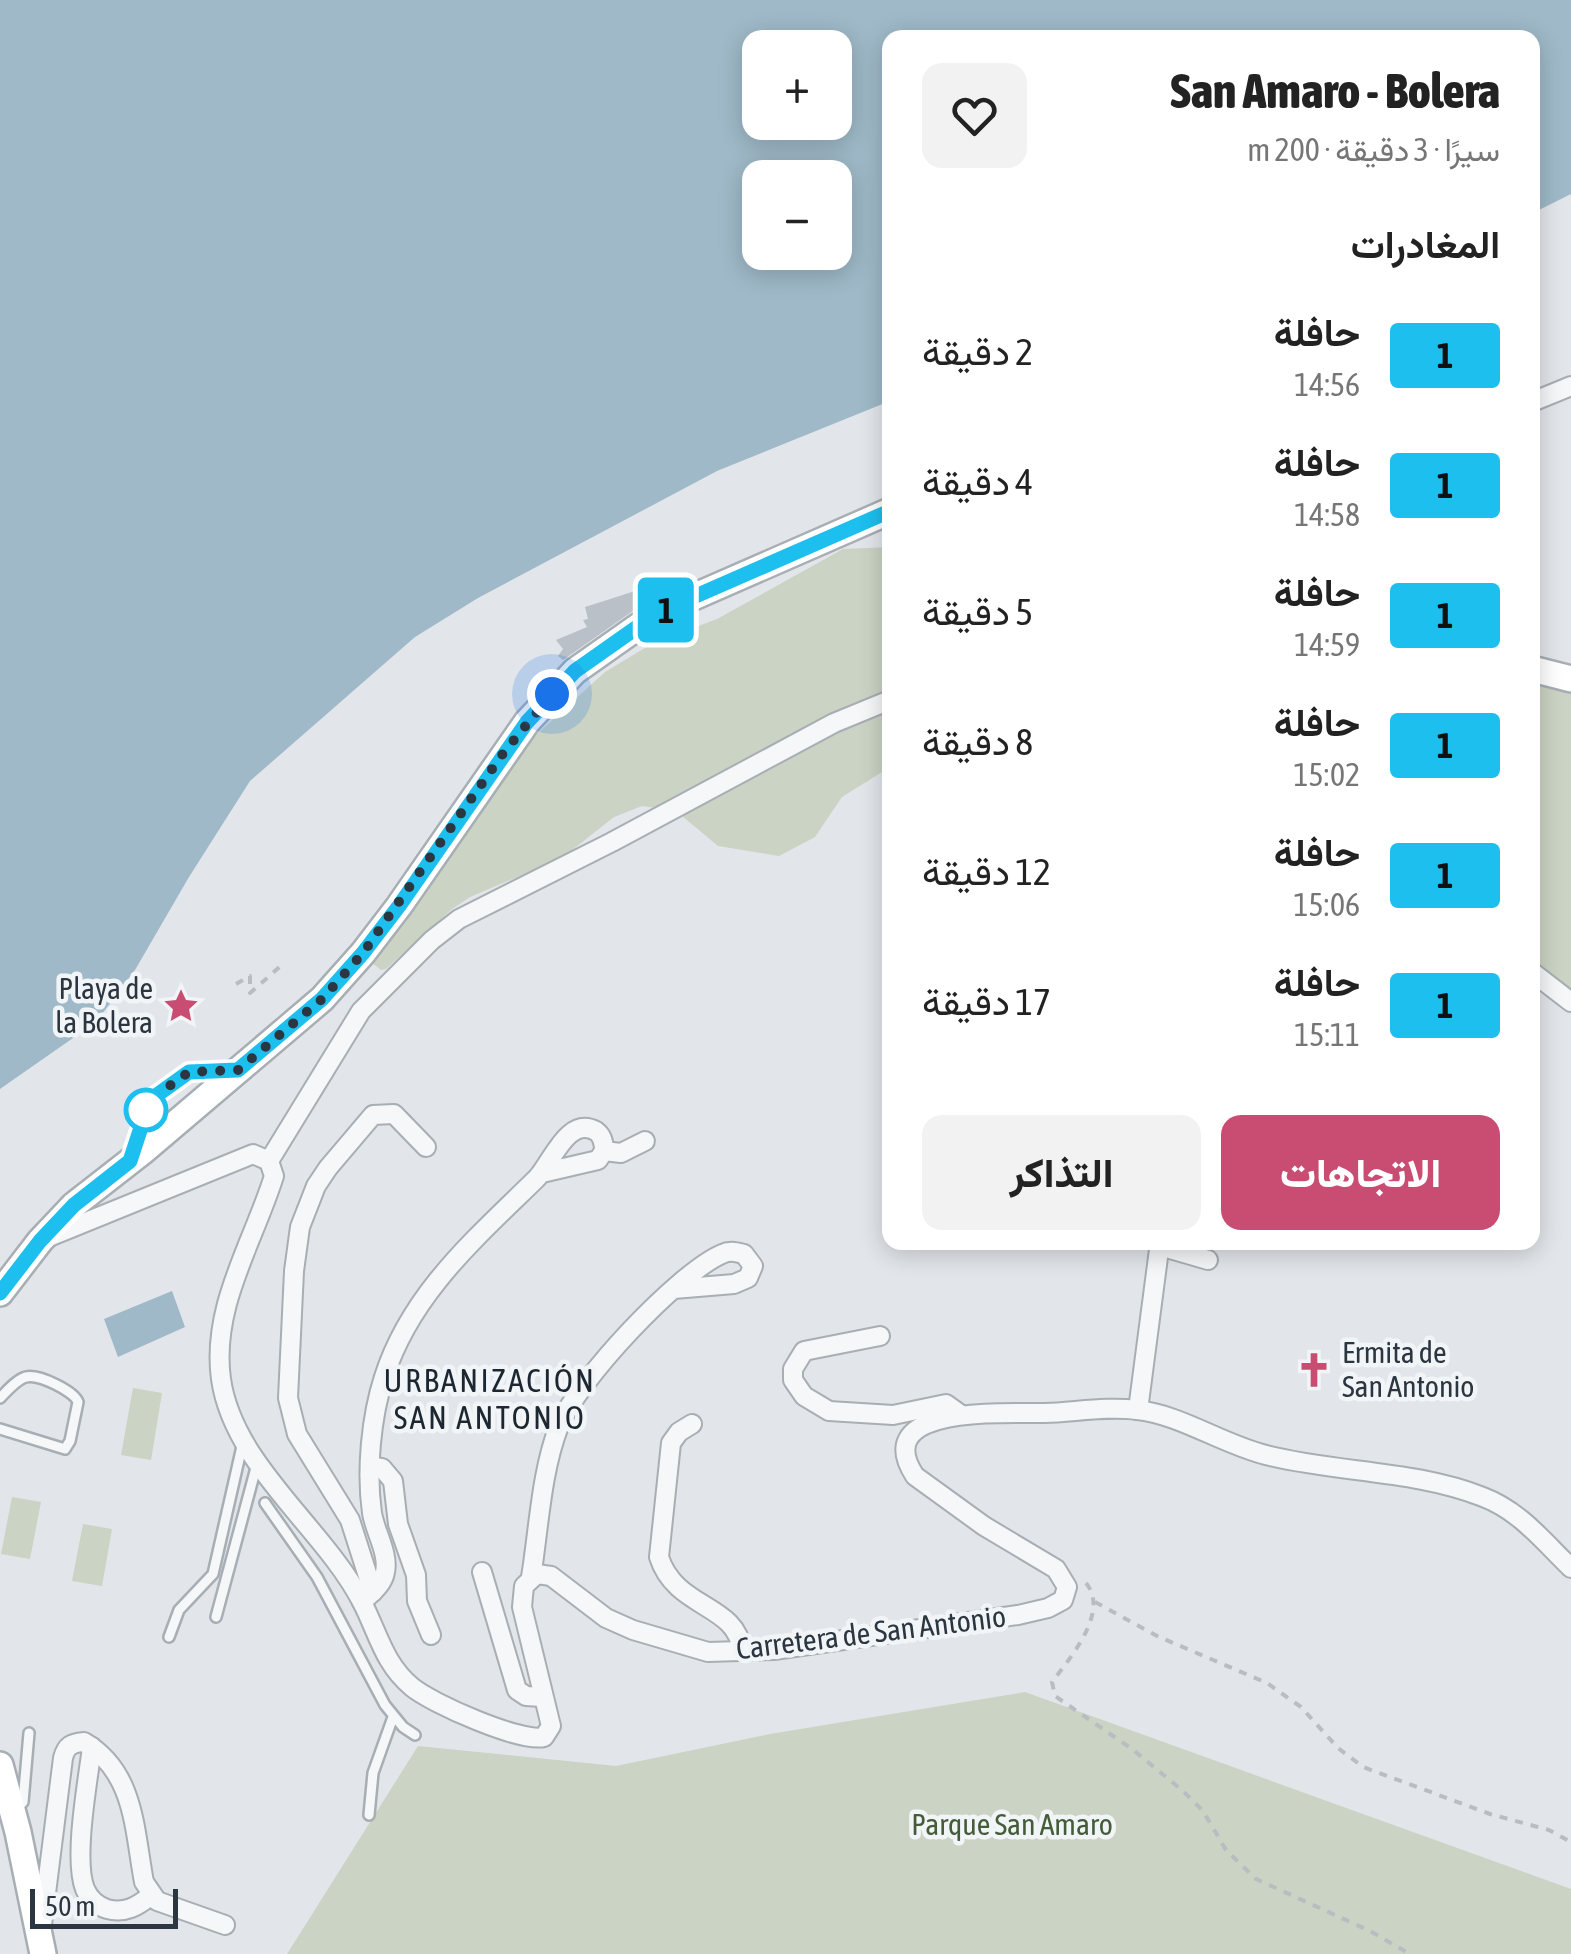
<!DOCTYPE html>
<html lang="ar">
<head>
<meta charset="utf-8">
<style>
	body { margin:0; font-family:"Asap Condensed",Vazirmatn,sans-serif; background:#f2f2f2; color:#222; direction:rtl; height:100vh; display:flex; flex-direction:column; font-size:38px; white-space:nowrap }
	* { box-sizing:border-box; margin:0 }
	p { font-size:32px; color:#767676 }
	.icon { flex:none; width:55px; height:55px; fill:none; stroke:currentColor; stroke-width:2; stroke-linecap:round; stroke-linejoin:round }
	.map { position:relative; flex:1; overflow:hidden; direction:ltr }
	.details { position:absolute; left:882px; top:30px; width:658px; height:1220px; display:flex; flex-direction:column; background:#fff; border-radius:20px; box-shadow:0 5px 25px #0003; direction:rtl }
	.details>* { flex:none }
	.badge { padding:0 20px; border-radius:8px; font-size:35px; line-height:65px }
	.tools { position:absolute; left:742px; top:30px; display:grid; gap:20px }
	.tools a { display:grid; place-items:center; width:110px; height:110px; border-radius:20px; background:#fff; box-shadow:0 5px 25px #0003; font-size:50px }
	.scale { position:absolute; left:30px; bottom:25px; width:148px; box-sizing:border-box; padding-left:10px; border:5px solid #2b3641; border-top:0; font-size:28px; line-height:35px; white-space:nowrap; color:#2b3641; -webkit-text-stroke:8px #f2f5f7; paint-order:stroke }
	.you { position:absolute; width:50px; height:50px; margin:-25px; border:8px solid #fff; border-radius:50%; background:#1a73e8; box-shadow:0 0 0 15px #1a73e833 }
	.map>.badge { position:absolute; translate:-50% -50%; box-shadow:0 0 0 5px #fff }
	h2 { padding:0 40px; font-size:38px; line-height:90px }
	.round { display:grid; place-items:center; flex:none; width:105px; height:105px; border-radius:20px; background:#f2f2f2 }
	.overview { display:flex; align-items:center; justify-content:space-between; height:170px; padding:0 40px }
	h1 { font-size:48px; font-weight:800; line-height:75px }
	.cta { display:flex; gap:20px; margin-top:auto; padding:20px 40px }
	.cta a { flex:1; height:115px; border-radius:20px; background:#c94d72; color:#fff; font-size:40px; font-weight:800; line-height:115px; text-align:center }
	.cta a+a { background:#f2f2f2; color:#222 }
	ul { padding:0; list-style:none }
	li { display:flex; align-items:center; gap:30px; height:130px; padding:0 40px }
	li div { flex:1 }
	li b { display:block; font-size:38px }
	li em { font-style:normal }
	li .badge { min-width:110px; font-weight:700; text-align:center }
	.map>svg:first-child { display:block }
	.green { fill:#cad3c4 }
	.water { fill:#9fb9c8; fill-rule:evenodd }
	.building { fill:#b9c0c7 }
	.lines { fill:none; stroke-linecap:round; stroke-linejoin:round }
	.service-casing { stroke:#a7aeb4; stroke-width:14 }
	.minor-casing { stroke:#a7aeb4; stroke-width:22 }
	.secondary-casing { stroke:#a7aeb4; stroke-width:30 }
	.path { stroke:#b8bdc1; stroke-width:4; stroke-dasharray:8 8; stroke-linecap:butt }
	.service { stroke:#f5f7f8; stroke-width:9 }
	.minor { stroke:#f5f7f8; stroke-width:18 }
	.secondary { stroke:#fff; stroke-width:25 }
	.line-casing { stroke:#fff; stroke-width:22 }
	.line { stroke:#1dbfee; stroke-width:15 }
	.walk { stroke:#2b3641; stroke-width:10; stroke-dasharray:0 18 }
	.stop-dot { fill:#fff; stroke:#1dbfee; stroke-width:5 }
	.labels { text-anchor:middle; stroke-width:9; stroke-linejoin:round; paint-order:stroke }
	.poi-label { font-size:30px; fill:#2b3641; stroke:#f2f5f7; text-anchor:end }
	.street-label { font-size:30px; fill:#2b3641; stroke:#f2f5f7 }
	.park-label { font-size:30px; fill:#455c39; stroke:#f2f5f7 }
	.neighbourhood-label { font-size:32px; letter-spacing:2.5px; fill:#1d2732; stroke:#f2f5f7 }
</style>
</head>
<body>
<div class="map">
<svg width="1571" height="1954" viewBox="0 0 1571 1954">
	<rect width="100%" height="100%" fill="#e2e6ea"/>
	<g class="green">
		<path d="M 890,547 L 890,767 L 842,797 L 815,837 L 779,856 L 718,846 L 676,811 L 642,806 L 614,817 L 562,858 L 470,897 L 452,909 L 386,969 L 381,970 L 371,962 L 505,763 L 605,672 L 653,643 L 717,619 L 843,549 Z"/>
		<path d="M 1532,656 L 1560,665 L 1571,664 L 1571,1012 L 1533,976 Z"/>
		<path d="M 133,1388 L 162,1393 L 151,1460 L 121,1455 Z"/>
		<path d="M 12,1497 L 41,1502 L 30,1559 L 1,1554 Z"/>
		<path d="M 83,1524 L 112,1529 L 102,1586 L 72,1581 Z"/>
		<path d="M 1025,1692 L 1571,1889 L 1571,1954 L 287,1954 L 418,1746 L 616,1766 L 770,1734 Z"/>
	</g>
	<g class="water">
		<path d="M 0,0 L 1571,0 L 1571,194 L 1533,213 L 1532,38 L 890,38 L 890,401 L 717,471 L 478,598 L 415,637 L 250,781 L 189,877 L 135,970 L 96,1022 L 0,1089 ZM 760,48 L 835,48 L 835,122 L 760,122 ZM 760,178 L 835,178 L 835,252 L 760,252 Z"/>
		<path d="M 172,1291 L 185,1327 L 118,1357 L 104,1319 Z"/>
	</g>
	<path class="building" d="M 690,581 L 637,608 L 563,660 L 558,656 L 563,649 L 556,640 L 587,627 L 583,620 L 588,619 L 585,607 L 657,584 Z"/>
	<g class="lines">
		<defs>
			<g id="service">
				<path d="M 134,1148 L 149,1101 L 189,1073 L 230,1071"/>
				<path d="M 0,1398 C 6,1392 17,1379 26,1377 C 39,1374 74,1391 78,1402 L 70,1441 L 65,1449 L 0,1429"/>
				<path d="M 265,1503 L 317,1577 L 385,1705 L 403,1727 L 415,1735"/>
				<path d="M 216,1617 L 257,1464"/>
				<path d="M 169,1637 L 179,1610 L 213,1574 L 243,1442"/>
				<path d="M 15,1810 L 23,1802 L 29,1733"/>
				<path d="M 369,1815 L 373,1773 L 393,1717"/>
			</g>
			<g id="minor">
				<path d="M 1532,402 L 1571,386"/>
				<path d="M 1532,972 L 1571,1002"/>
				<path d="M 604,1151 L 621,1153 L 645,1141"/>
				<path d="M 269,1161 L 274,1176 C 253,1243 211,1307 221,1379 C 233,1465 324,1528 362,1602 C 378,1633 384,1664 412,1687 C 431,1703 521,1743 544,1737 L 551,1726 L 522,1607 L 524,1586 L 537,1574 L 551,1576 L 606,1618 L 633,1630 L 708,1652 L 774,1650 L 1018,1615 L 1048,1608 L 1063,1600 L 1067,1587 L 1056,1569 L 984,1526 L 915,1476 C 867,1403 1012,1414 1045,1413 C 1075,1412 1108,1406 1137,1410 C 1179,1414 1224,1445 1266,1455 C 1337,1473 1415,1470 1483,1497 C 1520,1511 1543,1541 1571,1568"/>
				<path d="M 269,1161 L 361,1011 L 432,940 L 459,919 L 612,842 L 834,723 L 890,700"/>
				<path d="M 49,1237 L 253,1154 L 269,1161"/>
				<path d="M 1160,1246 L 1208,1260"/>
				<path d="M 880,1336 L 804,1351 L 793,1369 L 793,1380 L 804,1396 L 829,1411 L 893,1415 L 946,1404 L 960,1414"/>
				<path d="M 1138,1410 L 1160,1242"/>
				<path d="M 692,1424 L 679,1432 L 671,1443 L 659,1557 C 676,1610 737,1603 742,1651"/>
				<path d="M 371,1466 L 382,1468 L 393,1481 L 398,1524 L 416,1575 L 417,1601 L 431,1635"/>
				<path d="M 482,1572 L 517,1690 L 526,1696 L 542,1697"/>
				<path d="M 531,1577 C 539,1528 541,1472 559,1426 C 577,1381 678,1273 722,1254 C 730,1250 736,1252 744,1254 L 753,1266 L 748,1278 L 734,1284 L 674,1289"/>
				<path d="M 373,1592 L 350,1520 L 297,1434 L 288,1398 L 294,1271 L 300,1227 L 316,1186 L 328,1168 L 373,1115 L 394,1114 L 426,1147"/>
				<path d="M 362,1602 C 371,1593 383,1585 385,1572 C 389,1553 375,1532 372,1513 C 366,1471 371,1417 384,1377 C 411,1293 476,1238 536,1179 C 551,1165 567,1115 596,1131 C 603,1136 604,1143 604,1151 L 598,1160 L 542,1173"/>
				<path d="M 92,1747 C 88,1780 73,1859 85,1889 C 89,1898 97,1906 107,1909 C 125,1914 138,1906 150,1896"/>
				<path d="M 42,1925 L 63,1758 C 66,1746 71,1743 84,1742 C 135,1772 134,1829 144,1882 L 157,1901 L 225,1925"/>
			</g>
			<g id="secondary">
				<path d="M 1532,669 L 1571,679"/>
				<path d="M 0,1293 L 40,1241 L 74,1205 L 142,1152 L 322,999 L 363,953 L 399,906 L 527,722 L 575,671 L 646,621 L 682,602 L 890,511"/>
				<path d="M 0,1765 L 18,1832 L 43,1954"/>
			</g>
		</defs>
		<use href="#service" class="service-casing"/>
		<use href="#minor" class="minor-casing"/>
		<use href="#secondary" class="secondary-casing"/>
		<g class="path">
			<path d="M 236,984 L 250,976 L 250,993 L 283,964"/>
			<path d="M 1086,1583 C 1110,1612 1070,1658 1052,1682 L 1055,1696 L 1132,1749 L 1183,1791 L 1203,1811 L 1226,1850 L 1256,1879 L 1370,1931 L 1410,1954"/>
			<path d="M 1095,1602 L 1157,1636 L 1267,1683 L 1301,1707 L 1338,1748 L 1363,1767 L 1490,1814 L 1549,1830 L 1571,1842"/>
		</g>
		<use href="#service" class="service"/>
		<use href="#minor" class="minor"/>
		<use href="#secondary" class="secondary"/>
	</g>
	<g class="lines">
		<defs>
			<path id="line" d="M 0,1293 L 40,1241 L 74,1205 L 130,1161 L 150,1100 L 189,1072 L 238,1070 L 322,999 L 363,953 L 399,906 L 527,722 L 575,671 L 646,621 L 682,602 L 890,511"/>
		</defs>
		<use href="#line" class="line-casing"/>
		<use href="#line" class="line"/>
		<path class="walk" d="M 146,1110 L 150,1100 L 189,1072 L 238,1070 L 322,999 L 363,953 L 504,752 L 552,694"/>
	</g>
	<defs>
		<symbol id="sight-bare" viewBox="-9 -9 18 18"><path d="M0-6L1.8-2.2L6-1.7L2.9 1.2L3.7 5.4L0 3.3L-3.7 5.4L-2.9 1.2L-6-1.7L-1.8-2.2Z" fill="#c94d72" stroke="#f2f5f7" stroke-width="2.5" paint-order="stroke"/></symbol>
		<symbol id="church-bare" viewBox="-9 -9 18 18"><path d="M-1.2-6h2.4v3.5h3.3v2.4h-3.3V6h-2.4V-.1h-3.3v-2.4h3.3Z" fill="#c94d72" stroke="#f2f5f7" stroke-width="2.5" paint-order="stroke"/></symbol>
	</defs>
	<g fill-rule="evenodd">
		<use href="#sight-bare" x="156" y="981" width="50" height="50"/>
		<use href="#church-bare" x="1289" y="1345" width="50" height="50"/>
	</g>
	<circle class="stop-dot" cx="146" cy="1110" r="20"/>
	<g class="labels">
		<g class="poi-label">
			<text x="153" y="999">Playa de<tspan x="153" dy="34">la Bolera</tspan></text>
			<text x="1342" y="1363" text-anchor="start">Ermita de<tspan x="1342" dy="34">San Antonio</tspan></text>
		</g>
		<g class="street-label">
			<text transform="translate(871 1633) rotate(-7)" y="10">Carretera de San Antonio</text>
		</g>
		<g class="park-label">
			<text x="1012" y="1835">Parque San Amaro</text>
		</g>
		<g class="neighbourhood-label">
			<text x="490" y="1392">URBANIZACIÓN<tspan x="490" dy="37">SAN ANTONIO</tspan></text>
		</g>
	</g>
</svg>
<div class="tools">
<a>+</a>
<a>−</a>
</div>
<div class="scale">50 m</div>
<div class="you" style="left:552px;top:694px"></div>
<b class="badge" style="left:666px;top:610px;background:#1dbfee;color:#111">1</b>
<section class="details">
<div class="overview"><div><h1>San Amaro - Bolera</h1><p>سيرًا · 3 دقيقة · 200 m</p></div><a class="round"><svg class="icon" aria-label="heart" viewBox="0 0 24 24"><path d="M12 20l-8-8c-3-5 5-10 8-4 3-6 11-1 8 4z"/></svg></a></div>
<h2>المغادرات</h2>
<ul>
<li><span class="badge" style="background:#1dbfee;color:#111">1</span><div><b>حافلة</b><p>14:56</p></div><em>2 دقيقة</em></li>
<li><span class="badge" style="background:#1dbfee;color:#111">1</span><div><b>حافلة</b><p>14:58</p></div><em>4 دقيقة</em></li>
<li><span class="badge" style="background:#1dbfee;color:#111">1</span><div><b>حافلة</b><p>14:59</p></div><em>5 دقيقة</em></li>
<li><span class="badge" style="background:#1dbfee;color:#111">1</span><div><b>حافلة</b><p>15:02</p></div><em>8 دقيقة</em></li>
<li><span class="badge" style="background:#1dbfee;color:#111">1</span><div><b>حافلة</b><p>15:06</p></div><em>12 دقيقة</em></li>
<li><span class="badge" style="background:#1dbfee;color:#111">1</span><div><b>حافلة</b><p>15:11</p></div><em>17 دقيقة</em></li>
</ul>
<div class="cta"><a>الاتجاهات</a><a>التذاكر</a></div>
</section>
</div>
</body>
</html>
